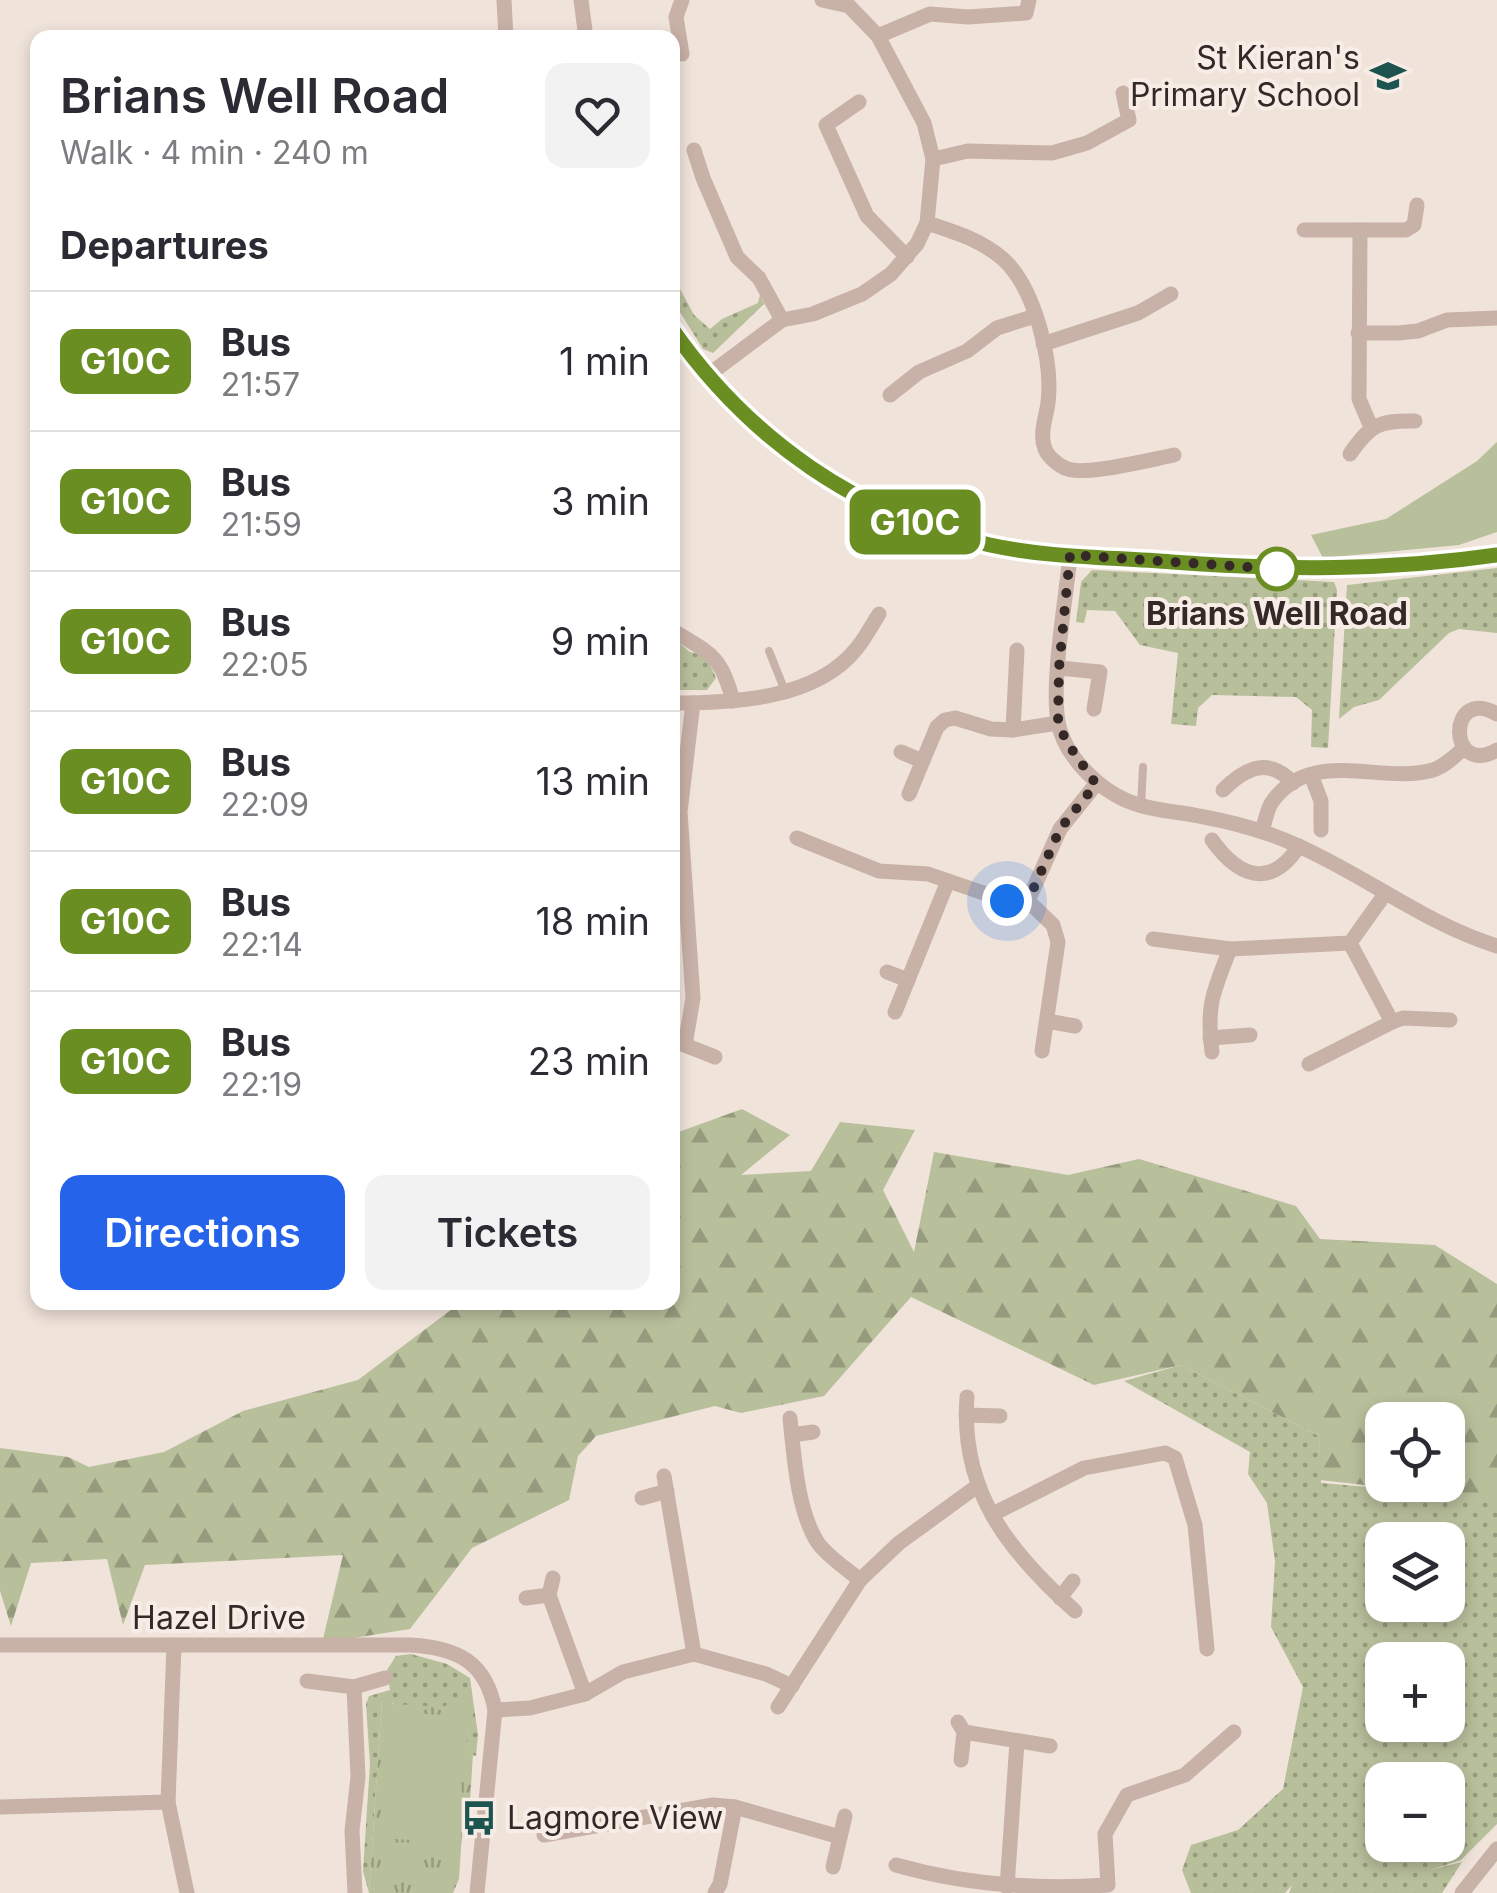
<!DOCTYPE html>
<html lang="en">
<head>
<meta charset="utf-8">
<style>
	body { margin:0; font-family:Inter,sans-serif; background:#f2f2f3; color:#2b2b33; height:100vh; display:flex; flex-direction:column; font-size:38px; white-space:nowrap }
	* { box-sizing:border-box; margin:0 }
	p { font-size:32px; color:#7c7c81 }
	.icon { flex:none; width:55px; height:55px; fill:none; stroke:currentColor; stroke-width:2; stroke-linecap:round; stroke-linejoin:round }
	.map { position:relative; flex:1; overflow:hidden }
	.side { position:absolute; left:30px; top:30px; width:650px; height:1280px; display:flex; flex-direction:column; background:#fff; border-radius:20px; box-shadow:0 5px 15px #0003 }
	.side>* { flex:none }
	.badge { padding:0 20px; border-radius:15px; font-size:35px; line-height:65px }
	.controls { position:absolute; left:1365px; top:1402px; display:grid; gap:20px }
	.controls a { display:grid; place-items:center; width:100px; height:100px; border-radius:20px; background:#fff; box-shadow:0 5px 15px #0003; font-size:50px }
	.you { position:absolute; width:50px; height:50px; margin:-25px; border:8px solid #fff; border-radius:50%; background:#1a73e8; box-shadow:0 0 0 15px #1a73e833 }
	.map>.badge { position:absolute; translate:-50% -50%; box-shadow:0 0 0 5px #fff }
	h2 { padding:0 30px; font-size:38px; line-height:90px }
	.round { display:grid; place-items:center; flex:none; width:105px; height:105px; border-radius:20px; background:#f2f2f3 }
	.summary { display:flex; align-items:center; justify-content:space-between; height:170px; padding:0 30px }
	h1 { font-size:48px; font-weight:600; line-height:75px }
	.cta { display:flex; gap:20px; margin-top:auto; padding:20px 30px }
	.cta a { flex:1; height:115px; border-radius:20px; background:#2563eb; color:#fff; font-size:40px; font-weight:600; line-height:115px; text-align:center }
	.cta a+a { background:#f2f2f3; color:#2b2b33 }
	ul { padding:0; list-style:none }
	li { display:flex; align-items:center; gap:30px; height:140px; padding:0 30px; border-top:2px solid #e1e1e2 }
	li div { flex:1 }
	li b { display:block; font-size:38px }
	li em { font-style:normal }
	li .badge { min-width:110px; font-weight:700; text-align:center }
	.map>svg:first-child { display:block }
	.grass { fill:url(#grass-dots); fill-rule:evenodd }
	.forest { fill:url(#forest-firs); fill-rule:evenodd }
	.park { fill:url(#park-tufts) }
	.garden { fill:#b8bf9b }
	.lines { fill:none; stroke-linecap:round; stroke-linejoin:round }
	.lane { stroke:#c8b1a7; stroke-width:8 }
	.street { stroke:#c8b1a7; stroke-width:15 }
	.line-casing { stroke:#fff; stroke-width:22 }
	.line { stroke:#6b8e23; stroke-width:15 }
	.walk { stroke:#342927; stroke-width:10; stroke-dasharray:0 18 }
	.stop-dot { fill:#fff; stroke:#6b8e23; stroke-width:5 }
	.labels { text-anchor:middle; stroke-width:8; stroke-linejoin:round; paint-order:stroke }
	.poi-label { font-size:32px; fill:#342927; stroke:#f8ede6; text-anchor:end }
	.stop-label { font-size:32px; font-weight:bold; fill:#342927; stroke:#f8ede6 }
	.street-label { font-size:32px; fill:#342927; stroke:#f8ede6 }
</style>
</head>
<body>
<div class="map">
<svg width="1497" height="1893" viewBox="0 0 1497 1893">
	<defs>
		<pattern id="grass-dots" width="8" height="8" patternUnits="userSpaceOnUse" patternTransform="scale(2.5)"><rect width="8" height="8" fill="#b8bf9b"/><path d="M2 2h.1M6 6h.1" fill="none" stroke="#969b7e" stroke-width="1.8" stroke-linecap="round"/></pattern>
		<pattern id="forest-firs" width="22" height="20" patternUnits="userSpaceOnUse" patternTransform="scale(2.5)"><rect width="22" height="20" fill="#b8bf9b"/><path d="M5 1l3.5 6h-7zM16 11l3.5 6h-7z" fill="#969b7e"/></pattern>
		<pattern id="park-tufts" width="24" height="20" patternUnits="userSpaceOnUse" patternTransform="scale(2.5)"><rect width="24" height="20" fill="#b8bf9b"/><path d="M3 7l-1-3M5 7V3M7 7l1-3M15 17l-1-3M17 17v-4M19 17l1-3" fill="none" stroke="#969b7e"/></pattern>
	</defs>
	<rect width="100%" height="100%" fill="#f0e3da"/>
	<g class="grass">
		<path d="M 672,274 L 694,315 L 710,329 L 722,319 L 758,303 L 760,295 L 764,304 L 713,353 L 703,349 L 673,301 Z"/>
		<path d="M 1497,568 L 1497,633 L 1459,629 L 1449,633 L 1379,700 L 1354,707 L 1339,719 L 1347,585 Z"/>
		<path d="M 1092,570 L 1334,582 L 1337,590 L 1328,748 L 1311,747 L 1312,710 L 1296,697 L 1212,695 L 1198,708 L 1196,726 L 1171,724 L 1178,653 L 1140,645 L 1115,611 L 1087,610 L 1084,623 L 1076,622 L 1081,582 Z"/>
		<path d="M 672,637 L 690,652 L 706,656 L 716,678 L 707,690 L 673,690 Z"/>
		<path d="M 1181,1365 L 1319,1436 L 1321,1483 L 1497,1498 L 1497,1824 L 1461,1860 L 1430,1870 L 1462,1862 L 1442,1893 L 1289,1893 L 1292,1885 L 1285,1893 L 1191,1893 L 1182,1870 L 1191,1845 L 1238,1830 L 1283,1789 L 1303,1687 L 1271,1627 L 1275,1561 L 1267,1503 L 1248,1474 L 1250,1452 L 1124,1381 ZM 1382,1540 L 1448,1540 L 1448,1605 L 1382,1605 ZM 1382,1660 L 1448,1660 L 1448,1725 L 1382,1725 ZM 1382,1780 L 1448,1780 L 1448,1845 L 1382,1845 Z"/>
		<path d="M 411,1654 L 447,1664 L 470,1678 L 478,1735 L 476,1756 L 467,1753 L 468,1703 C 443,1708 405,1712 382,1699 L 369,1893 L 363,1871 L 370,1764 L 366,1704 L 369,1696 L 390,1690 L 387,1670 L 396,1656 Z"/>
	</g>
	<path class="forest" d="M 742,1109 L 790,1135 L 741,1175 L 811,1171 L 840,1122 L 915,1130 L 883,1190 L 914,1252 L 934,1152 L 1068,1175 L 1139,1159 L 1296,1206 L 1320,1239 L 1435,1245 L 1497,1284 L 1497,1500 L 1320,1480 L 1319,1436 L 1181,1365 L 1094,1385 L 911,1297 L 824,1396 L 741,1413 L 715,1406 L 596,1436 L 578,1456 L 569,1500 L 472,1548 L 410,1629 L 322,1643 L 343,1555 L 145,1565 L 123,1625 L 107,1559 L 31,1563 L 11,1626 L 0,1591 L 0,1448 L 68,1457 L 89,1467 L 164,1452 L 243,1411 L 358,1380 L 460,1303 L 672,1302 L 672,1153 L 676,1133 ZM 1382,1420 L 1448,1420 L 1448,1485 L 1382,1485 Z"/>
	<path class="park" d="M 382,1698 L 391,1699 L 392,1704 L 446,1707 L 447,1702 L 469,1703 L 467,1753 L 473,1754 L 470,1802 L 464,1803 L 459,1879 L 453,1893 L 369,1893 Z"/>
	<g class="garden">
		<path d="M 1497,442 L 1497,532 L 1459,545 L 1323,558 L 1311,535 L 1386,519 L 1477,461 Z"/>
		<path d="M 387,1712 L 466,1716 L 462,1775 L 384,1771 Z"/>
		<path d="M 383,1780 L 462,1784 L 459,1843 L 379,1838 Z"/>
	</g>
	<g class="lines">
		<g class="lane">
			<path d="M 769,651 L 785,691"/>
			<path d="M 1141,806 L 1143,767"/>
		</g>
		<g class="street">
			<path d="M 504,0 L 506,38"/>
			<path d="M 581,0 L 586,38"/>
			<path d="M 682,0 L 676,17 L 682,54"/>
			<path d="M 878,36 L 930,14 L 968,17 L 1026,13 L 1029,0"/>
			<path d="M 859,102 L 826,125 L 867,216 L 907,257"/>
			<path d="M 694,150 L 703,178 L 737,257 L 759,278 L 782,320"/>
			<path d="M 933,159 L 968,151 L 1052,153 L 1087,143 L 1129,120 L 1123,93"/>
			<path d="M 927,223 C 955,232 981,240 1003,259 C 1035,288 1053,361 1048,403 C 1046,418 1039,434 1045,449 C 1048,457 1060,467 1068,469 C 1086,476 1153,459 1174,455"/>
			<path d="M 1304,230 L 1406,230 L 1414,225 L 1417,205"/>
			<path d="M 1360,230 L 1359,399 L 1371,427"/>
			<path d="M 672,329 C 749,439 858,516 990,545 C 1049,557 1112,557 1172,562 C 1281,569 1388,571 1497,555"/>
			<path d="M 1358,333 L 1398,333 L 1418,331 L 1447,320 L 1497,318"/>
			<path d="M 1043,344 L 1138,313 L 1171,294"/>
			<path d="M 707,376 L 782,320 L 813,314 L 862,294 L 891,274 L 917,244 L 927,223 L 933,159 L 924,123 L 878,36 L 849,6 L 822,0"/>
			<path d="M 890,395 L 919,372 L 967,351 L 997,328 L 1035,316"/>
			<path d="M 1350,454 C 1370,425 1379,420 1415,421"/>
			<path d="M 1070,555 C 1066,601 1051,678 1058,722 C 1065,759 1104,795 1139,805 C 1158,811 1180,812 1199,816 C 1232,822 1263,830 1294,844 C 1364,874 1423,923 1497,946"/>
			<path d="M 672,630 C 711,654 721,655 733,701"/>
			<path d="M 1059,668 L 1100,672 L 1094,709"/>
			<path d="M 672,703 C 733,703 816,700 857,648 C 865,638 872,625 879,614"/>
			<path d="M 1497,714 C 1447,685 1447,778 1497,750"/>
			<path d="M 1013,730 L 1017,650"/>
			<path d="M 901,752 L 922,761"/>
			<path d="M 1311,775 L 1321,801 L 1321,830"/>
			<path d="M 1223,790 C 1246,767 1269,757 1293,783"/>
			<path d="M 909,794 L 937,727 L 945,720 L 955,718 L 991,729 L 1013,730 L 1058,723"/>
			<path d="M 1262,831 C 1265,822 1267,809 1272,802 C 1312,746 1381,785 1433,770 C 1445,766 1455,756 1464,748"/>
			<path d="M 797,838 L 879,871 L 928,874 L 1007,901 L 1028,901 L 1053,925 L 1058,942 L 1042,1051"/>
			<path d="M 1212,840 C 1239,878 1271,889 1299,846"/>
			<path d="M 1028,901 L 1060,829 L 1096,784"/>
			<path d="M 1153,939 L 1230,949 L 1350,943 L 1385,894"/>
			<path d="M 887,972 L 908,980"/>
			<path d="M 895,1012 L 948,881"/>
			<path d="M 1047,1021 L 1075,1026"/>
			<path d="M 1392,1022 L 1403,1018 L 1450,1020"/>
			<path d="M 1210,1038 L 1250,1035"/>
			<path d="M 672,1040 L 715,1057"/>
			<path d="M 685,1045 L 693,998 L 680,812 L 693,703"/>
			<path d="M 1212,1052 C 1206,1006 1213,992 1230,949"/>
			<path d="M 1309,1064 L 1392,1022 L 1350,943"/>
			<path d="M 967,1397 C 960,1491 1008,1551 1075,1611"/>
			<path d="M 966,1415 L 1000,1416"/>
			<path d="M 790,1418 C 794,1455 797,1511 818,1543 C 828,1557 847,1569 860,1580"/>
			<path d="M 792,1435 L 813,1432"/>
			<path d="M 664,1476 L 694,1654"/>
			<path d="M 642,1498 L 667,1491"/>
			<path d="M 993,1514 L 1084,1468 L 1165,1453 L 1175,1458 L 1195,1525 L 1207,1649"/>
			<path d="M 549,1595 L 585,1694"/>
			<path d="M 526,1598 L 549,1595 L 553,1578"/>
			<path d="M 1060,1598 L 1073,1581"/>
			<path d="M 0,1645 L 411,1645 C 458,1648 486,1662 495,1710 L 477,1893"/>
			<path d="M 174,1645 L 168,1802 L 187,1893"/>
			<path d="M 307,1681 L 354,1687 L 385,1678"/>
			<path d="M 354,1687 L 358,1777 L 352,1831 L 355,1893"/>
			<path d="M 778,1707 L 860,1580 L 899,1543 L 976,1487"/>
			<path d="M 495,1710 L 530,1708 L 585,1694 L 623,1672 L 694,1654 L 766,1674 L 792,1686"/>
			<path d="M 958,1722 L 964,1732 L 961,1760"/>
			<path d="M 964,1732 L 1050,1746"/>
			<path d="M 0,1807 L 168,1802"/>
			<path d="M 544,1835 L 713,1805 L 735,1807 L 840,1837"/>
			<path d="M 896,1865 C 966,1885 1035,1890 1108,1885 L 1105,1834 L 1127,1795 L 1185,1775 L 1234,1732"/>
			<path d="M 833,1867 L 845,1816"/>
			<path d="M 1007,1887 L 1017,1742"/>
			<path d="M 715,1893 L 720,1884 L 735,1807"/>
			<path d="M 1462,1893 L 1497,1849"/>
		</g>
	</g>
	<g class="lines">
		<defs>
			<path id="line" d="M 672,329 C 749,439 858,516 990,545 C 1049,558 1112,557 1172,562 C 1281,570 1388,571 1497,555"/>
		</defs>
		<use href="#line" class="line-casing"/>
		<use href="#line" class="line"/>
		<path class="walk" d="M 1007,901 L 1028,901 L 1060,829 L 1096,784 L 1068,744 L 1058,724 L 1059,668 L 1070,555 L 1277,569"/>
	</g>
	<defs>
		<symbol id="school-bare" viewBox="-9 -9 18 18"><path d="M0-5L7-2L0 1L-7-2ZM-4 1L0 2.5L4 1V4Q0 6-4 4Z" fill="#1e5450" stroke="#f8ede6" stroke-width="2.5" paint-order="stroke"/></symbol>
		<symbol id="bus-bare" viewBox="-9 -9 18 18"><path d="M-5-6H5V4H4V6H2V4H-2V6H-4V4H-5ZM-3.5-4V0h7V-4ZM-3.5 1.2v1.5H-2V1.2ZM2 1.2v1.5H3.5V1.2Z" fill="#1e5450" stroke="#f8ede6" stroke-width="2.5" paint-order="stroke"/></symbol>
	</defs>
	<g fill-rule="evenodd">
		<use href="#school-bare" x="1363" y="51" width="50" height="50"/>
		<use href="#bus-bare" x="454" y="1793" width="50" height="50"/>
	</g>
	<circle class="stop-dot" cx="1277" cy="569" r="20"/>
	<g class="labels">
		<g class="poi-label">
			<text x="1360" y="69">St Kieran's<tspan x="1360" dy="37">Primary School</tspan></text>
			<text x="507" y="1829" text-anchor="start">Lagmore View</text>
		</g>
		<g class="stop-label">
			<text x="1277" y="625">Brians Well Road</text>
		</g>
		<g class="street-label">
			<text x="219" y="1629">Hazel Drive</text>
		</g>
	</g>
</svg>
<div class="controls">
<a><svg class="icon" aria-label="locate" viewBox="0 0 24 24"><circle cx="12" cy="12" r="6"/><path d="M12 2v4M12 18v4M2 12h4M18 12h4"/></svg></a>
<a><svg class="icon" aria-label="layers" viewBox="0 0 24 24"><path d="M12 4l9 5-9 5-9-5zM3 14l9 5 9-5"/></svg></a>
<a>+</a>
<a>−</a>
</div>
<div class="you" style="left:1007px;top:901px"></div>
<b class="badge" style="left:915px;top:522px;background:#6b8e23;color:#fff">G10C</b>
<section class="side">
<div class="summary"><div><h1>Brians Well Road</h1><p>Walk · 4 min · 240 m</p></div><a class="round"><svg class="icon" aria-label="heart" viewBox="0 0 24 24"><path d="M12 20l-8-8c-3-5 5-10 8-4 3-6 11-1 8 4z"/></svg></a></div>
<h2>Departures</h2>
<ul>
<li><span class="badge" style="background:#6b8e23;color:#fff">G10C</span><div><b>Bus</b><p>21:57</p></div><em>1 min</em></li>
<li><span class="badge" style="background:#6b8e23;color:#fff">G10C</span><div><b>Bus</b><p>21:59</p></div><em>3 min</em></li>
<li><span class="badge" style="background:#6b8e23;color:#fff">G10C</span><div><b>Bus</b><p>22:05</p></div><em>9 min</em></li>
<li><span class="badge" style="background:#6b8e23;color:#fff">G10C</span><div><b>Bus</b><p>22:09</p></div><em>13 min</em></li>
<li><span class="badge" style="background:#6b8e23;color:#fff">G10C</span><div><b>Bus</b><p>22:14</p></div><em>18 min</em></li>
<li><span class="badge" style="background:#6b8e23;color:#fff">G10C</span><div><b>Bus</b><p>22:19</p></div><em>23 min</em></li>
</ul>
<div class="cta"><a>Directions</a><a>Tickets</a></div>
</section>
</div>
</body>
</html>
